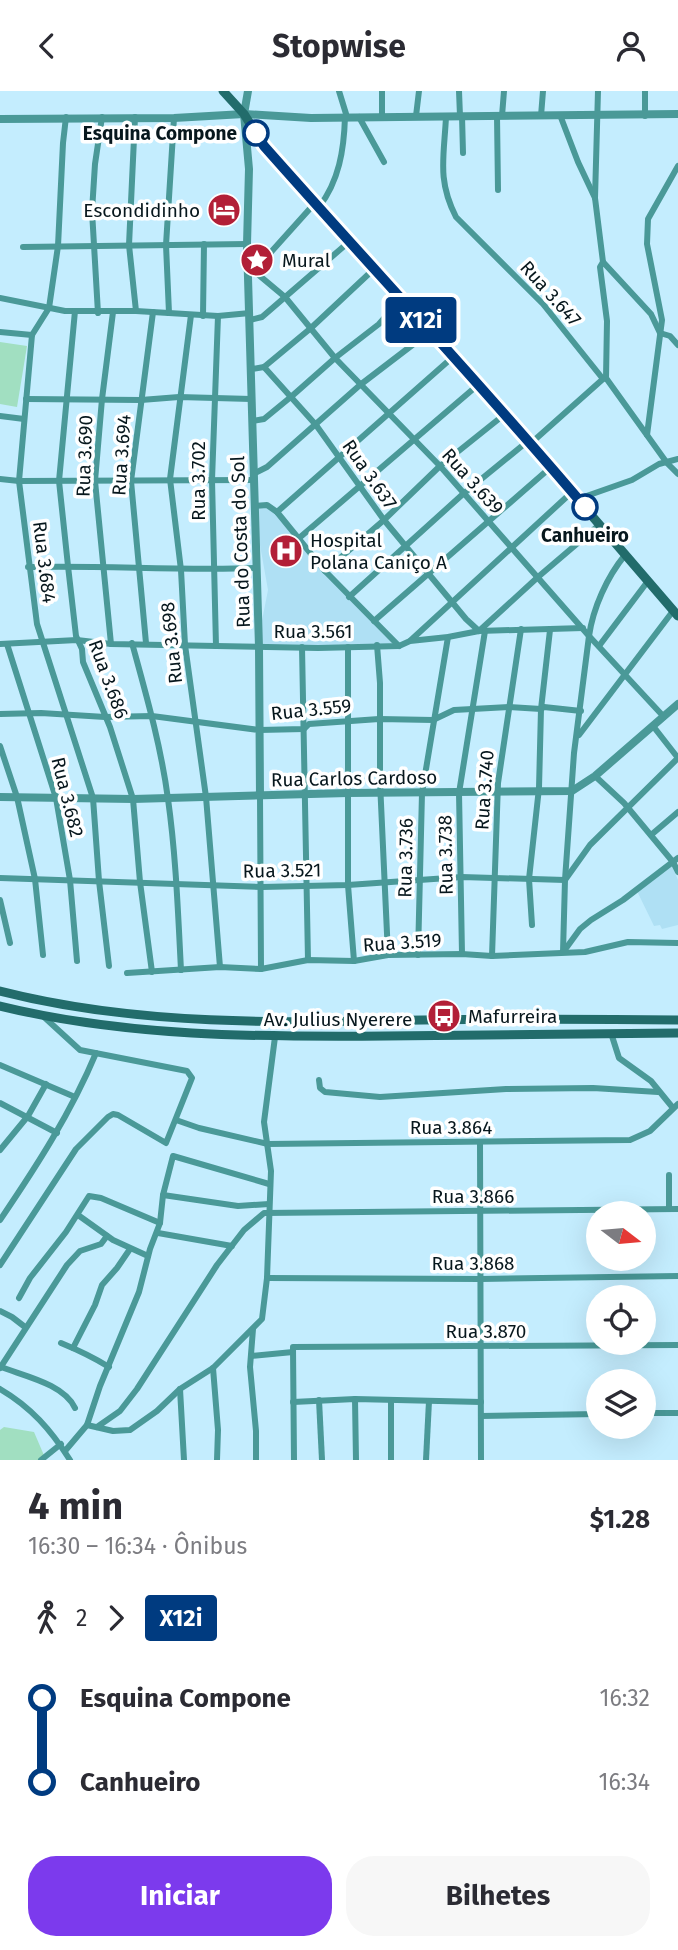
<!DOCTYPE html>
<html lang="pt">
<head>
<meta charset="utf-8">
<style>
	body { margin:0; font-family:"Fira Sans",sans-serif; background:#f7f7f7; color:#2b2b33; height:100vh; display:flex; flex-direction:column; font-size:26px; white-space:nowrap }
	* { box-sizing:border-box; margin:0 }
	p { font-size:23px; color:#7c7c81 }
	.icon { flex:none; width:38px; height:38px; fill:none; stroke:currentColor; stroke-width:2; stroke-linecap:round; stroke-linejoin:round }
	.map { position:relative; height:1369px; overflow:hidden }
	.details { display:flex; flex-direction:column; background:#fff; flex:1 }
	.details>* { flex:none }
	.badge { padding:0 14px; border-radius:5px; font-size:24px; line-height:46px }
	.needle { width:46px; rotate:106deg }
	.buttons { position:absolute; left:586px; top:1110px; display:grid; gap:14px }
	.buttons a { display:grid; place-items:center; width:70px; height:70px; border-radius:50%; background:#fff; box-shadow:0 7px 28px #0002; font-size:35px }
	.map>.badge { position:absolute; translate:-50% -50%; box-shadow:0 0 0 4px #fff }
	.legs { display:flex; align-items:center; gap:10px; height:77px; padding:0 28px; font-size:23px }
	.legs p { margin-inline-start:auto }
	.overview { display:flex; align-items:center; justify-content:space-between; height:119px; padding:0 28px }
	h1 { font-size:38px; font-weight:700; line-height:52px }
	.primary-button { display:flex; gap:14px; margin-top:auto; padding:14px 28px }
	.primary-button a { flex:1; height:80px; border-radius:28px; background:#7c3aed; color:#fff; font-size:28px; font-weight:700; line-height:80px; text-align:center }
	.primary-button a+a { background:#f7f7f7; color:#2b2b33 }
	ul { padding:0 28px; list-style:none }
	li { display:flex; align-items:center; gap:24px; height:84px; font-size:26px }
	li i { display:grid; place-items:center; width:10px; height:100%; margin:0 9px; background:currentColor }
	li i::after { content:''; width:18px; height:18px; margin:-9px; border:5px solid; border-radius:50%; background:#fff }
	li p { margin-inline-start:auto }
	li:first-child i { background:linear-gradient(#0000 50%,currentColor 0) }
	li:last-child i { background:linear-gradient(currentColor 50%,#0000 0) }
	header { display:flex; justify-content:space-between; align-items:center; height:91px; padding:0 28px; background:#fff; font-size:32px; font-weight:700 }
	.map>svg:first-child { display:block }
	.built { fill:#afe0f4 }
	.green { fill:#a1dfc1 }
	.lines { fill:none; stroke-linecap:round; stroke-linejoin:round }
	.minor { stroke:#4a9998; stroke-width:6 }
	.tertiary { stroke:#4a9998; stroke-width:8 }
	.secondary { stroke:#226c6b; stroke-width:9 }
	.line-1-casing { stroke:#fff; stroke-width:16 }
	.line-1 { stroke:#003b80; stroke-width:10 }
	.stop-1-dot { fill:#fff; stroke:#003b80; stroke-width:3.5 }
	.labels { text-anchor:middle; stroke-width:7; stroke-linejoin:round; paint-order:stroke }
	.stop-label { font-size:19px; font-weight:bold; fill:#07171d; stroke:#fff; text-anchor:end }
	.poi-label { font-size:19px; fill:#07171d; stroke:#fff; text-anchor:start }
	.street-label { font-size:19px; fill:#07171d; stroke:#fff }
</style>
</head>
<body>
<header><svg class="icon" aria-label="back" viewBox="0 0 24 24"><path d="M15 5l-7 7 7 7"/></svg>Stopwise<svg class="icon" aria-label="person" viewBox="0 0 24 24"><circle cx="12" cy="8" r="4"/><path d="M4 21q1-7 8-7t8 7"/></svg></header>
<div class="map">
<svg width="678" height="1369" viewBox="0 0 678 1369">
	<rect width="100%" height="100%" fill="#c4edfe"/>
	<g class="built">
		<path d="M 253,415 L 269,415 L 398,554 L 257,555 L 268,499 Z"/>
		<path d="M 672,774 L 678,789 L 678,834 L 662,838 L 660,834 L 654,835 L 637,800 Z"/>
	</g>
	<g class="green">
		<path d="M 0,251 L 27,255 L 17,316 L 0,313 Z"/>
		<path d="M 4,1336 L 34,1341 L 46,1369 L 0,1369 L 0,1339 Z"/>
	</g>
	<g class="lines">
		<g class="minor">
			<path d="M 339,0 L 347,26"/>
			<path d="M 459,0 L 460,25"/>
			<path d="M 560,24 L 578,71 L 595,107 L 603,171 L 651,223 L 660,242 L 670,245 L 678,254"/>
			<path d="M 382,25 L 382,0"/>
			<path d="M 416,25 L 419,0"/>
			<path d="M 462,25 L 463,62"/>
			<path d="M 497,25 L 498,99"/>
			<path d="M 502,25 L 504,0"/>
			<path d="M 541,25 L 543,0"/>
			<path d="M 645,25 L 645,0"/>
			<path d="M 66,26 L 63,52 L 58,155 L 49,217 L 32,244 L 19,390 L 37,533 L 93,707 L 99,790 L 109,875"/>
			<path d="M 135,26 L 129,154 L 136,220"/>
			<path d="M 359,26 L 384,71"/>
			<path d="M 446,26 C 444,66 437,89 456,126 L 543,213 L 603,288 L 606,287 L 667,372 L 678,383"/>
			<path d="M 595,107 L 598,0"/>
			<path d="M 319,116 C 339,90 344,59 345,26"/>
			<path d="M 23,156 L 247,153"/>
			<path d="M 603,171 L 600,176 L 607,230 L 606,287"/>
			<path d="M 251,180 L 254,180 L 315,112"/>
			<path d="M 254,180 L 285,206 L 335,267 L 440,375 L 589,545 L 664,626"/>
			<path d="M 0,207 L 65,220 L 136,220 L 218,225 L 250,222"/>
			<path d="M 75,220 L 59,390 L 68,475 L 76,545 L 82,558 L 83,571 L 110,636 L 133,708 L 140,791 L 152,881"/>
			<path d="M 98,222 L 92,120 L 95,73 L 102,26"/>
			<path d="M 169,222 L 166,154 L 174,27"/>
			<path d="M 191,224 L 170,388 L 181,479 L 185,554 L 206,706 L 220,876"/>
			<path d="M 203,225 L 204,153"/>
			<path d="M 250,229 L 262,226 L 350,150"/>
			<path d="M 0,241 L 32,244"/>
			<path d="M 264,276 L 316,334 L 384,429 L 466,528 L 479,540 L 538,486 L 599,434"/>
			<path d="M 252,278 L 264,276 L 311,237 L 374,178"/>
			<path d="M 26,308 L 141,309 L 179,306 L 251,308"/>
			<path d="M 0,325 L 24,328"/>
			<path d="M 252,330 L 264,328 L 292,305 L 335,267 L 379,233 L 400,209"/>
			<path d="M 647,344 L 662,229 L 647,153 L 648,128 L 678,75"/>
			<path d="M 530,353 L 603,288"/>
			<path d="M 253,383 L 267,376 L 360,294 L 432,239"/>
			<path d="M 0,388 L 19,390 L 253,389"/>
			<path d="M 578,408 L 632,389 L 659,373 L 678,368"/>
			<path d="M 254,415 L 267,414 L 277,421 L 325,480 L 399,555"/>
			<path d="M 277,421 L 454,265"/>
			<path d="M 298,448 L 479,293"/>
			<path d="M 28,476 C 104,474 180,480 255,477"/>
			<path d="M 325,480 L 384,429 L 440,375 L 505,323"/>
			<path d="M 349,506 L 463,403 L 528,350"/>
			<path d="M 374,530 L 551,376"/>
			<path d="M 411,549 L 572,401"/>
			<path d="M 132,552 C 146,603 161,655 168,708 C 176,765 178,822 181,879"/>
			<path d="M 146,552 L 131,390 L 153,221"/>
			<path d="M 0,553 L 77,549 L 111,553 L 318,557 L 399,555 L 410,550 L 448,546 L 479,540 L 583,537"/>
			<path d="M 7,553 L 56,707 L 70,789 L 77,870"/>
			<path d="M 111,553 L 95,390 L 102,308 L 113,221"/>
			<path d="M 377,554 L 380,592 L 380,691 L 388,864"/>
			<path d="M 216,555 L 212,389 L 218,225"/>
			<path d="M 599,555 L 648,490"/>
			<path d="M 302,556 L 308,869"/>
			<path d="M 348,556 L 348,794 L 354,870"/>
			<path d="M 0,623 L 41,622 L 105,626 L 152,625 L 259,639 L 304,638 L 309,633 L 379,628 L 433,629 L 454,619 L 509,616 L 541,618 L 544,616 L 581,620"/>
			<path d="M 653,635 L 678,667"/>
			<path d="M 579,644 L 673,520"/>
			<path d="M 0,655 L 17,706 L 35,788 L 43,864"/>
			<path d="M 595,685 L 624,712 L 673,771 L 678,781"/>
			<path d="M 260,705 L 261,878"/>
			<path d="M 651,744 L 678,721"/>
			<path d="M 0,787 L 262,796 L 348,794 L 462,786 L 565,789 L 590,754 L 678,667"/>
			<path d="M 0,809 L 10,852"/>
			<path d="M 532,834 L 529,788 L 539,697 L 541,618 L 550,539"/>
			<path d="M 564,860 L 580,838 L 591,829 L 623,809 L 678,767"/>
			<path d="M 563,861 L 565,789 L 574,662 L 589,545 C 593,517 607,486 625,464"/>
			<path d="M 462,863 L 459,702 L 485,540"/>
			<path d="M 418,864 L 422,702 L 448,546"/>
			<path d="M 492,865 L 498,692 L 521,538"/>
			<path d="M 127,882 L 220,876 L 261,878 L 308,869 L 354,870 L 388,864 L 462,863 L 492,865 L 585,861 L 628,851 L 678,852"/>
			<path d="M 611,942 L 619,967 L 651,990 L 673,1017"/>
			<path d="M 0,974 L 75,1006"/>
			<path d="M 319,989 L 320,997 L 325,1001 L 380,1006 L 506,998 L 593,997 L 658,1001"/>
			<path d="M 0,1012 L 57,1042"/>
			<path d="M 176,1029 L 199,1037 L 268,1053 L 630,1049 L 650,1040 L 678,1013"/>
			<path d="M 480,1051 L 481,1369"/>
			<path d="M 0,1059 L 28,1025 L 46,993"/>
			<path d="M 669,1084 L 669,1118"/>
			<path d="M 163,1104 L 238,1115 L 269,1113"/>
			<path d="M 78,1124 L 113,1149 L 148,1165"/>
			<path d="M 0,1129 C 36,1076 71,1022 96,962"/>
			<path d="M 158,1142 L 232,1155"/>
			<path d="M 0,1174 L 76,1058 L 108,1026 L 113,1023 L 118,1024 L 166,1052 L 192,987 L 187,980 L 80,959 L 44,926"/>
			<path d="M 267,1187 L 481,1188 L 678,1185"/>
			<path d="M 19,1207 L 30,1187 L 66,1141 L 89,1105 L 101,1107 L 160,1132"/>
			<path d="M 0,1220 L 12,1226 L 25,1236"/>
			<path d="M 253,1238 L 250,1276 L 256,1340 L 256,1369"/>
			<path d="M 61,1252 C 78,1259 93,1266 109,1276"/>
			<path d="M 73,1257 L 95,1214 L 102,1194 L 117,1177 L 130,1158"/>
			<path d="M 251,1265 L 293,1261"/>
			<path d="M 1,1276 C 24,1285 64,1293 75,1317"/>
			<path d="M 0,1277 L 67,1174 L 80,1160 L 101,1153 L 107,1145"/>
			<path d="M 213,1277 L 218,1339 L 217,1369"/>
			<path d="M 0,1298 C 31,1316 51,1339 70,1369"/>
			<path d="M 180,1298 L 184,1369"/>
			<path d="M 355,1308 L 356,1369"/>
			<path d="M 319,1309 L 322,1369"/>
			<path d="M 293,1311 L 355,1308 L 481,1311"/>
			<path d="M 644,1322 L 678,1322"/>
			<path d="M 481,1325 L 598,1323"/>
			<path d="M 87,1334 L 113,1340 L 130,1339 L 157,1320 L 180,1298 L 213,1277 L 262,1228 L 267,1187 L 271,1080 L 264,1031 L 275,946"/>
			<path d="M 97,1336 L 120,1320 L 137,1298 L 217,1174 L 244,1139 L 264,1122 L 678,1118"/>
			<path d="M 65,1360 L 87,1334 L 100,1295 L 139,1201 L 150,1158 L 160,1132 L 163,1104 L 173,1065 L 269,1093"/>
			<path d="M 41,1369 L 61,1353"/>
			<path d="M 294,1369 L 293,1256 L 678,1254"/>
			<path d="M 391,1369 L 391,1310"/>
			<path d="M 426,1369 L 429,1310"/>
		</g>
		<g class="tertiary">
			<path d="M 248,0 L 244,23 L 249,78 L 247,153 L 259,556 L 260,705"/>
			<path d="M 0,28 L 174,27 L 244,23 L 311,27 L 678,23"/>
			<path d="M 0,706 L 133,708 L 348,702 L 572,700 L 595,685 L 678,613"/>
		</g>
		<g class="secondary">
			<path d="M 223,0 L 244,23 L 264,55 L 354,154 L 400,209 L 432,239 L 678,525"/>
			<path d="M 0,900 C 137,935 282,932 423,929 C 508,928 593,928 678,929"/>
			<path d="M 0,915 C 127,946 256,946 386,945 C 483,944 581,943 678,942"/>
		</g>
	</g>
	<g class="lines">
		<defs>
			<path id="line-1" d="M 256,42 L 264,55 C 371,176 481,293 585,416"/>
		</defs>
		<use href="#line-1" class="line-1-casing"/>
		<use href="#line-1" class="line-1"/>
	</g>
	<defs>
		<symbol id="hotel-disc" viewBox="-11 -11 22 22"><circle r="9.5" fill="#b21f37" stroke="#fff"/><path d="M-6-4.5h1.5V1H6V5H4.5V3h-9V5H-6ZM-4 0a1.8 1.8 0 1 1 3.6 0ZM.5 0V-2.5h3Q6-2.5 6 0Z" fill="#fff"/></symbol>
		<symbol id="sight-disc" viewBox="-11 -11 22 22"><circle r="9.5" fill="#b21f37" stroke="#fff"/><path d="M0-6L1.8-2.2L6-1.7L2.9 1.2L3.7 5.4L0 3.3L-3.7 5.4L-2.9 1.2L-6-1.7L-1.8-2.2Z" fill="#fff"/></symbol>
		<symbol id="hospital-disc" viewBox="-11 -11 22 22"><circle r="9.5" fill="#b21f37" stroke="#fff"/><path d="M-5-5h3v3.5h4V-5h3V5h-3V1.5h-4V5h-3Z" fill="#fff"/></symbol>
		<symbol id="bus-disc" viewBox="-11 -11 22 22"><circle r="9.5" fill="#b21f37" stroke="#fff"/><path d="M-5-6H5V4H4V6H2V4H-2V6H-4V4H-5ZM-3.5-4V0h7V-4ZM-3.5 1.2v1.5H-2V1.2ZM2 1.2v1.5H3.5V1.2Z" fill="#fff"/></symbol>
	</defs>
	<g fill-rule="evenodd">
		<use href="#hotel-disc" x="205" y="100" width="38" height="38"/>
		<use href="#sight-disc" x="238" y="150" width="38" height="38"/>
		<use href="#hospital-disc" x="267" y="441" width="38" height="38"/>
		<use href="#bus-disc" x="425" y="906" width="38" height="38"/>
	</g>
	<g class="stop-1-dot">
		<circle cx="256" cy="42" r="12"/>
		<circle cx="585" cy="416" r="12"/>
	</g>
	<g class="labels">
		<g class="stop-label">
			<text x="237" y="49">Esquina Compone</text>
			<text x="585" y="451" text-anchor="middle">Canhueiro</text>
		</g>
		<g class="poi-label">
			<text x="200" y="126" text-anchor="end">Escondidinho</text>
			<text x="282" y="176">Mural</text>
			<text x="310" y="456">Hospital<tspan x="310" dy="22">Polana Caniço A</tspan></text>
			<text x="468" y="932">Mafurreira</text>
		</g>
		<g class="street-label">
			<text transform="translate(551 202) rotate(48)" y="7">Rua 3.647</text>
			<text transform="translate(121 364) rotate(-86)" y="7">Rua 3.694</text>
			<text transform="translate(84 365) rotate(-88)" y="7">Rua 3.690</text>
			<text transform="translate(370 383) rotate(55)" y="7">Rua 3.637</text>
			<text transform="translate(198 390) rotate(-90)" y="7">Rua 3.702</text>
			<text transform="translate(473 390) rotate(48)" y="7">Rua 3.639</text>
			<text transform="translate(240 451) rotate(-92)" y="7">Rua do Costa do Sol</text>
			<text transform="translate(45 471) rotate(83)" y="7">Rua 3.684</text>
			<text x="313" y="547">Rua 3.561</text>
			<text transform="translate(171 552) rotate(-96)" y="7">Rua 3.698</text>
			<text transform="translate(109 588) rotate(70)" y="7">Rua 3.686</text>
			<text transform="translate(311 618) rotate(-6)" y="7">Rua 3.559</text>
			<text transform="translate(354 687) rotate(-1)" y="7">Rua Carlos Cardoso</text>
			<text transform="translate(484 699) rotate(-86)" y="7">Rua 3.740</text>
			<text transform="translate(68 706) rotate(76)" y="7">Rua 3.682</text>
			<text transform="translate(445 764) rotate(-91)" y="7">Rua 3.738</text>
			<text transform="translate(405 767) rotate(-89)" y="7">Rua 3.736</text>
			<text transform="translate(282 779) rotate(-1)" y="7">Rua 3.521</text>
			<text transform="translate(402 851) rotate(-4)" y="7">Rua 3.519</text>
			<text x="338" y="935">Av. Julius Nyerere</text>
			<text x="451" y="1043">Rua 3.864</text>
			<text x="473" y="1112">Rua 3.866</text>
			<text x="473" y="1179">Rua 3.868</text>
			<text x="486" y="1247">Rua 3.870</text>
		</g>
	</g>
</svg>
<div class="buttons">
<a><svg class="needle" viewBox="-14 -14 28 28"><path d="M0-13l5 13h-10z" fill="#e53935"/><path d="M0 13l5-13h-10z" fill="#7c7c81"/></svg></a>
<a><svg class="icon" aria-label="locate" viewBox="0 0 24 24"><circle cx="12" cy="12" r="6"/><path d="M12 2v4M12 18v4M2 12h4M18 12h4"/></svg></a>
<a><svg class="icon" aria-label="layers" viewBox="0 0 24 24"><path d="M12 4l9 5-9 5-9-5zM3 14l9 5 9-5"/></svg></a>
</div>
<b class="badge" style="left:421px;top:229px;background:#003b80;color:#fff">X12i</b>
</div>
<section class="details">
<div class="overview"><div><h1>4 min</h1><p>16:30 – 16:34 · Ônibus</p></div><b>$1.28</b></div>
<div class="legs"><svg class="icon" aria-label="walk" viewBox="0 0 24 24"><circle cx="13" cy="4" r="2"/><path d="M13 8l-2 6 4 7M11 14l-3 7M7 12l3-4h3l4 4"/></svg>2<svg class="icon" aria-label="forward" viewBox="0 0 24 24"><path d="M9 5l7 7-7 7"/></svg><b class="badge" style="background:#003b80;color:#fff">X12i</b></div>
<ul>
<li><i style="color:#003b80"></i><b>Esquina Compone</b><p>16:32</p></li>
<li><i style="color:#003b80"></i><b>Canhueiro</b><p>16:34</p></li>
</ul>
<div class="primary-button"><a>Iniciar</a><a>Bilhetes</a></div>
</section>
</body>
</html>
